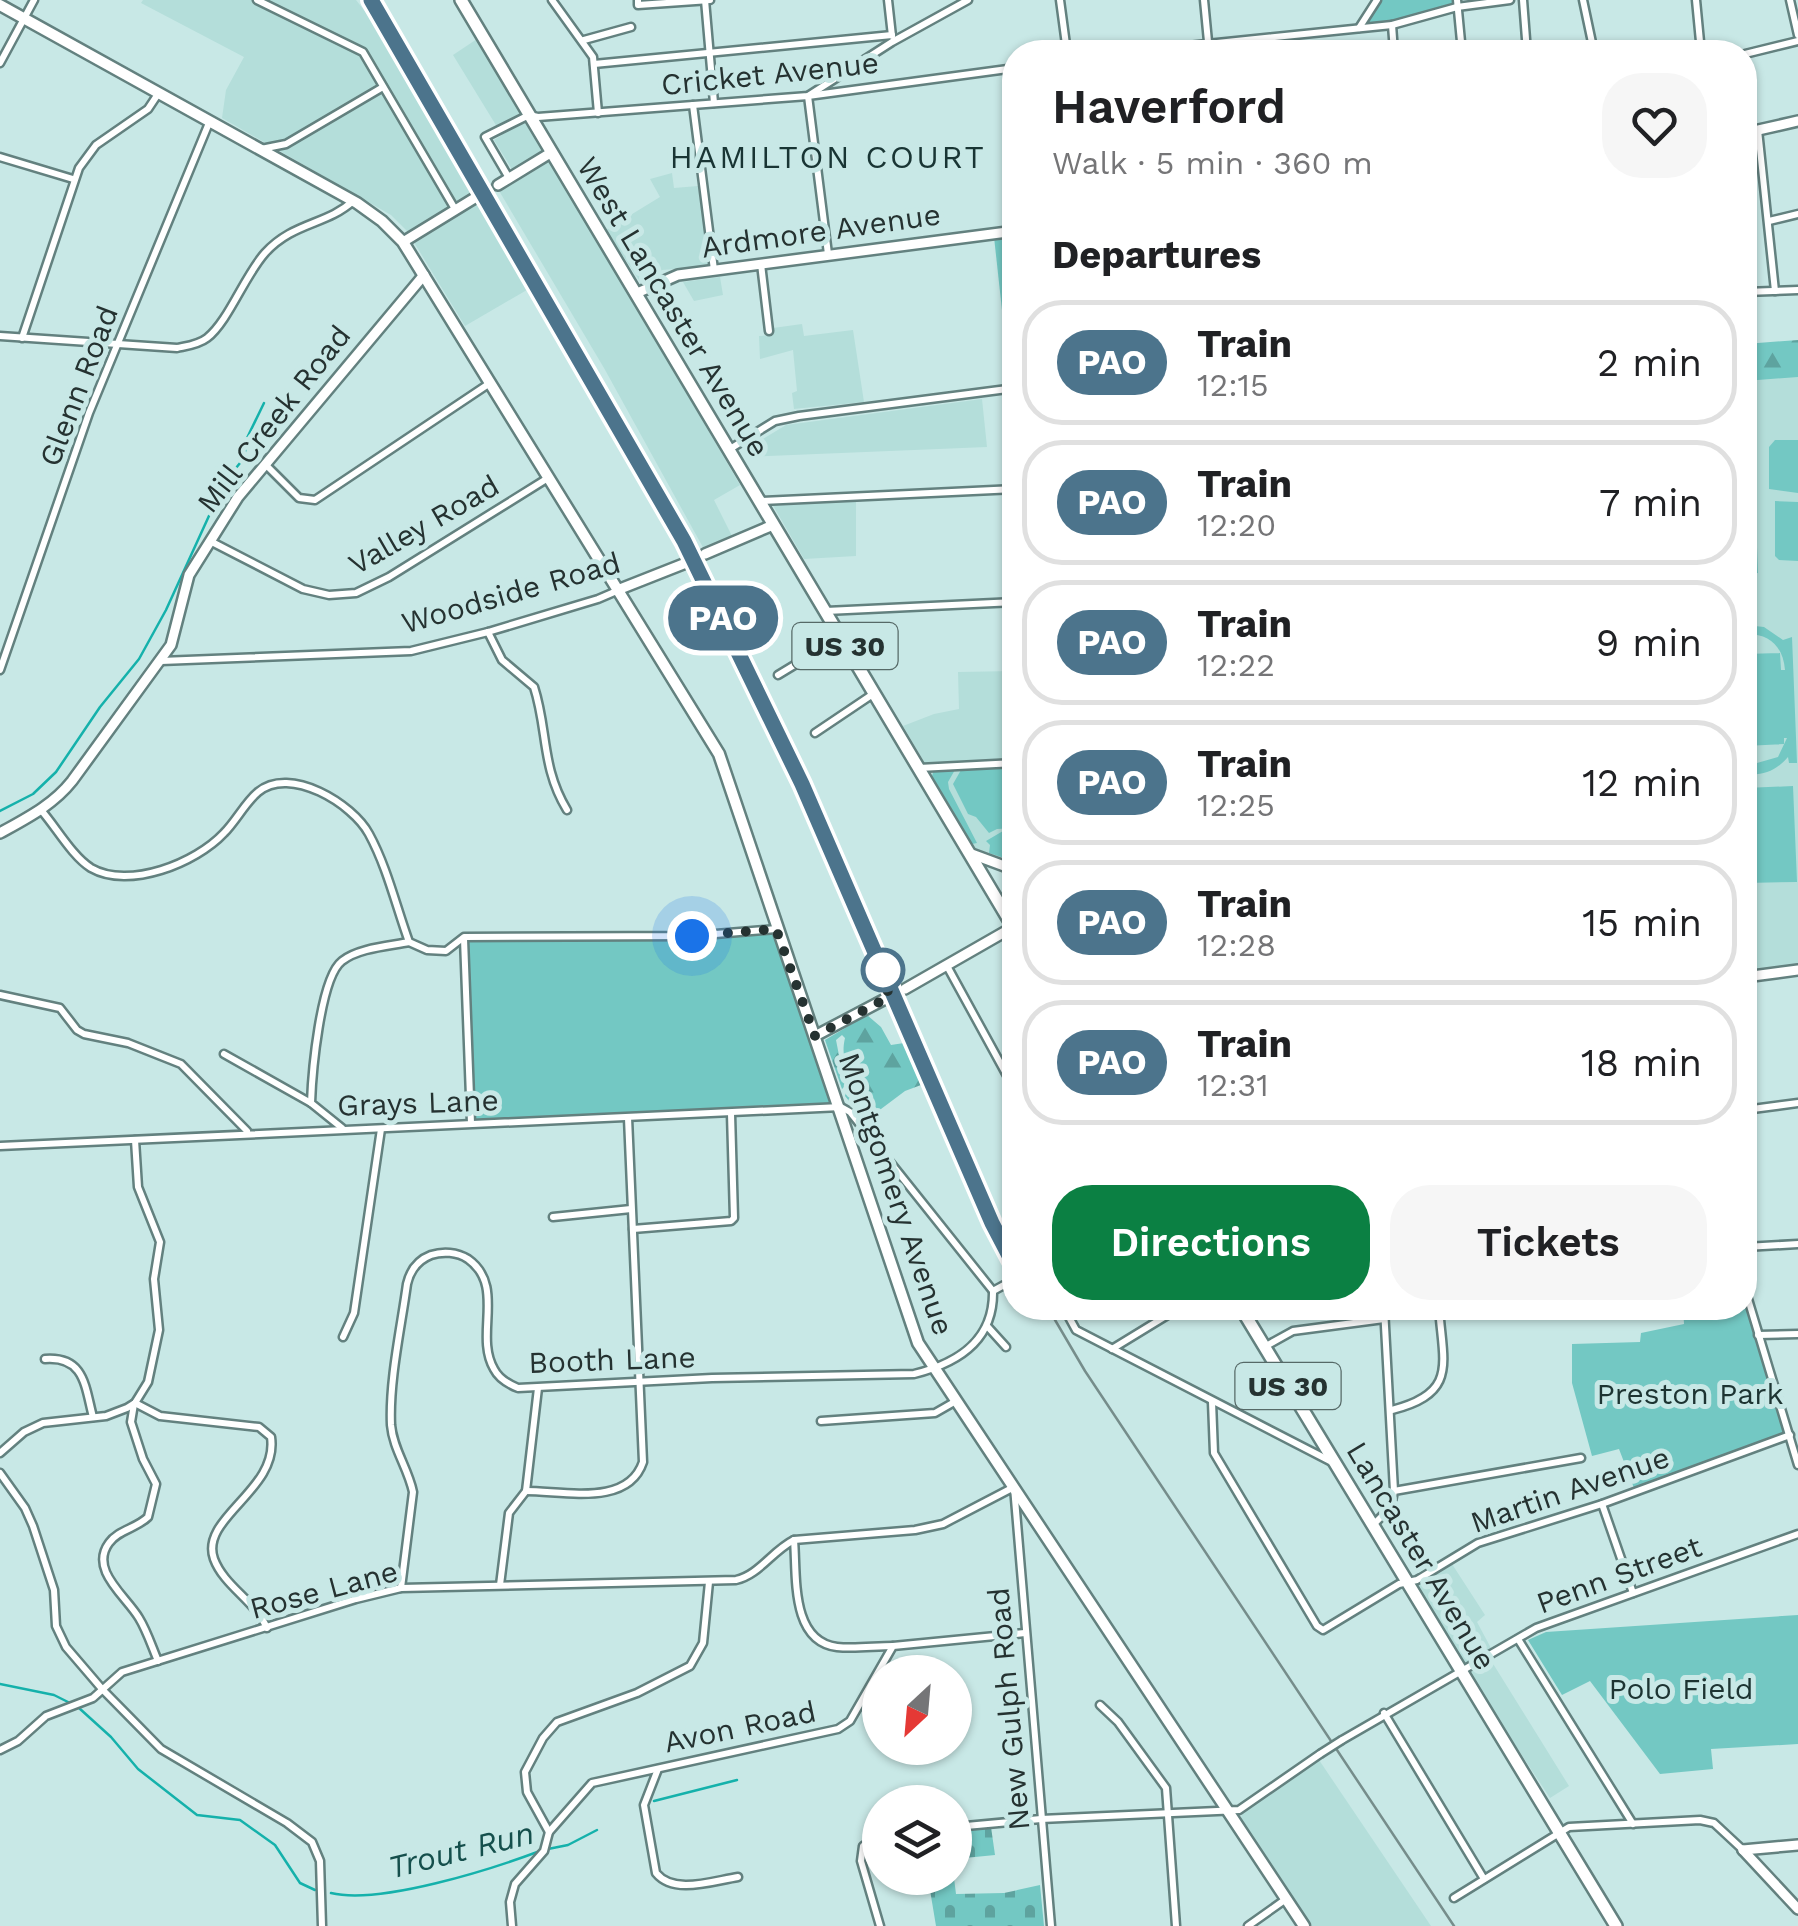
<!DOCTYPE html>
<html lang="en">
<head>
<meta charset="utf-8">
<style>
	body { margin:0; font-family:"Work Sans",sans-serif; background:#f6f6f6; color:#202124; height:100vh; display:flex; flex-direction:column; font-size:38px; white-space:nowrap }
	* { box-sizing:border-box; margin:0 }
	p { font-size:32px; color:#757577 }
	.icon { flex:none; width:55px; height:55px; fill:none; stroke:currentColor; stroke-width:2; stroke-linecap:round; stroke-linejoin:round }
	.map { position:relative; flex:1; overflow:hidden }
	.panel { position:absolute; left:1002px; top:40px; width:755px; height:1280px; display:flex; flex-direction:column; background:#fff; border-radius:40px; box-shadow:0 2px 8px #0004 }
	.panel>* { flex:none }
	.badge { padding:0 20px; border-radius:32px; font-size:35px; line-height:65px }
	.needle { width:65px; rotate:206deg }
	.buttons { position:absolute; left:862px; top:1655px; display:grid; gap:20px }
	.buttons a { display:grid; place-items:center; width:110px; height:110px; border-radius:50%; background:#fff; box-shadow:0 2px 8px #0004; font-size:50px }
	.you { position:absolute; width:50px; height:50px; margin:-25px; border:8px solid #fff; border-radius:50%; background:#1a73e8; box-shadow:0 0 0 15px #1a73e833 }
	.map>.badge { position:absolute; translate:-50% -50%; box-shadow:0 0 0 5px #fff }
	h2 { padding:0 50px; font-size:38px; line-height:90px }
	.round { display:grid; place-items:center; flex:none; width:105px; height:105px; border-radius:40px; background:#f6f6f6 }
	.head { display:flex; align-items:center; justify-content:space-between; height:170px; padding:0 50px }
	h1 { font-size:48px; font-weight:600; line-height:75px }
	.button { display:flex; gap:20px; margin-top:auto; padding:20px 50px }
	.button a { flex:1; height:115px; border-radius:40px; background:#0b8043; color:#fff; font-size:40px; font-weight:600; line-height:115px; text-align:center }
	.button a+a { background:#f6f6f6; color:#202124 }
	ul { padding:0; list-style:none }
	li { display:flex; align-items:center; gap:30px; height:125px; margin:0 20px 15px; padding:0 30px; border:5px solid #e0e0e0; border-radius:40px }
	li div { flex:1 }
	li b { display:block; font-size:38px }
	li em { font-style:normal }
	li .badge { min-width:110px; font-weight:700; text-align:center }
	.map>svg:first-child { display:block }
	.built { fill:#b4deda }
	.green { fill:#73c8c3 }
	.forest { fill:url(#forest-firs) }
	.cemetery { fill:url(#cemetery-stones) }
	.lines { fill:none; stroke-linecap:round; stroke-linejoin:round }
	.stream { stroke:#15b1ab; stroke-width:2.5 }
	.secondary-tunnel { stroke:#a7c4c2; stroke-width:9; stroke-dasharray:9 4.5; stroke-linecap:butt }
	.street-casing { stroke:#63817f; stroke-width:11 }
	.secondary-casing { stroke:#63817f; stroke-width:14 }
	.primary-casing { stroke:#63817f; stroke-width:15 }
	.highway-casing { stroke:#63817f; stroke-width:16 }
	.street { stroke:#fff; stroke-width:6 }
	.secondary { stroke:#fff; stroke-width:9 }
	.primary { stroke:#fff; stroke-width:10 }
	.highway { stroke:#fff; stroke-width:11 }
	.rail { stroke:#768d8b; stroke-width:2.5 }
	.street-bridge-casing { stroke:#63817f; stroke-width:11; stroke-linecap:butt }
	.street-bridge { stroke:#fff; stroke-width:6 }
	.line-casing { stroke:#fff; stroke-width:22 }
	.line { stroke:#4c748c; stroke-width:15 }
	.walk { stroke:#253231; stroke-width:10; stroke-dasharray:0 18 }
	.stop-dot { fill:#fff; stroke:#4c748c; stroke-width:5 }
	.labels { text-anchor:middle; stroke-width:10; stroke-linejoin:round; paint-order:stroke }
	.shield { fill:#c8e8e6; stroke:#566967; stroke-width:2.5 }
	.shield-label { font-size:28px; font-weight:bold; fill:#253231 }
	.street-label { font-size:30px; fill:#253231; stroke:#c8e8e6 }
	.park-label { font-size:30px; fill:#1d3432; stroke:#c8e8e6 }
	.neighbourhood-label { font-size:32px; letter-spacing:2.5px; fill:#193534; stroke:#c8e8e6 }
	.water-label { font-size:32px; font-style:italic; fill:#154f4c; stroke:#c8e8e6 }
</style>
</head>
<body>
<div class="map">
<svg width="1798" height="1926" viewBox="0 0 1798 1926">
	<defs>
		<pattern id="forest-firs" width="22" height="20" patternUnits="userSpaceOnUse" patternTransform="scale(2.5)"><rect width="22" height="20" fill="#73c8c3"/><path d="M5 1l3.5 6h-7zM16 11l3.5 6h-7z" fill="#5ea39f"/></pattern>
		<pattern id="cemetery-stones" width="16" height="16" patternUnits="userSpaceOnUse" patternTransform="scale(2.5)"><rect width="16" height="16" fill="#73c8c3"/><path d="M2 7V4a2 2 0 0 1 4 0v3zM10 15v-3a2 2 0 0 1 4 0v3z" fill="#5ea39f"/></pattern>
	</defs>
	<rect width="100%" height="100%" fill="#c8e8e6"/>
	<g class="built">
		<path d="M 143,0 L 356,0 L 386,38 L 532,287 L 465,326 L 407,231 L 391,215 L 222,118 L 226,90 L 244,57 L 141,3 Z"/>
		<path d="M 477,39 L 546,152 L 513,171 L 494,140 L 502,135 L 453,55 Z"/>
		<path d="M 545,161 L 551,161 L 740,485 L 714,500 L 733,538 L 705,551 L 604,368 L 498,189 Z"/>
		<path d="M 672,173 L 674,188 L 698,186 L 710,266 L 662,270 L 641,283 L 606,230 L 660,197 L 650,179 Z"/>
		<path d="M 720,277 L 723,295 L 694,301 L 683,282 Z"/>
		<path d="M 802,324 L 804,336 L 853,330 L 864,402 L 794,409 L 792,393 L 797,391 L 793,350 L 760,359 L 759,336 L 773,335 L 773,328 Z"/>
		<path d="M 1798,347 L 1798,964 L 1745,971 L 1745,349 Z"/>
		<path d="M 982,399 L 987,447 L 746,457 L 743,451 L 786,425 Z"/>
		<path d="M 856,499 L 856,556 L 804,559 L 771,502 Z"/>
		<path d="M 1015,671 L 1015,868 L 977,852 L 903,726 L 934,714 L 959,709 L 958,672 Z"/>
		<path d="M 1452,1564 L 1485,1615 L 1477,1622 L 1492,1650 L 1487,1654 L 1569,1786 L 1550,1798 L 1496,1716 L 1417,1585 Z"/>
		<path d="M 1319,1760 L 1431,1926 L 1312,1926 L 1241,1819 L 1242,1812 Z"/>
	</g>
	<g class="green">
		<path d="M 1377,0 L 1457,0 L 1457,7 L 1401,23 L 1359,28 Z"/>
		<path d="M 1015,235 L 1015,309 L 1002,310 L 994,237 Z"/>
		<path d="M 1775,440 L 1798,440 L 1798,493 L 1769,489 L 1769,447 Z"/>
		<path d="M 1775,501 L 1798,502 L 1798,561 L 1779,560 L 1775,556 Z"/>
		<path d="M 1745,625 L 1764,627 L 1783,640 L 1792,637 L 1797,763 L 1789,763 L 1788,757 C 1776,771 1763,776 1745,774 L 1745,762 L 1754,763 L 1756,767 L 1757,763 L 1778,757 L 1787,738 L 1784,738 L 1784,744 L 1745,746 L 1745,654 L 1780,653 L 1781,670 L 1785,670 C 1783,646 1769,633 1745,634 Z"/>
		<path d="M 1015,766 L 1015,828 L 997,829 L 989,833 L 976,817 L 968,814 L 953,784 L 961,770 Z"/>
		<path d="M 956,768 L 948,782 L 949,789 L 977,843 L 972,844 L 932,776 L 934,770 Z"/>
		<path d="M 1793,786 L 1797,882 L 1745,883 L 1745,788 Z"/>
		<path d="M 1003,831 L 1015,831 L 1015,836 L 1008,836 L 1004,858 L 989,853 L 990,845 L 986,841 Z"/>
		<path d="M 776,929 L 838,1107 L 471,1123 L 464,938 L 691,936 Z"/>
		<path d="M 1745,1304 L 1786,1434 L 1634,1488 L 1619,1449 L 1592,1456 L 1572,1383 L 1572,1344 L 1640,1342 L 1641,1333 L 1684,1324 L 1683,1308 L 1745,1308 Z"/>
		<path d="M 1798,1615 L 1798,1744 L 1711,1749 L 1713,1769 L 1660,1774 L 1590,1681 L 1562,1695 L 1528,1640 L 1546,1632 Z"/>
	</g>
	<g class="forest">
		<path d="M 1798,340 L 1798,377 L 1745,381 L 1745,344 Z"/>
		<path d="M 1755,495 L 1758,573 L 1745,575 L 1745,510 L 1752,511 L 1751,497 Z"/>
		<path d="M 867,1015 L 881,1027 L 891,1045 L 904,1043 L 921,1085 L 905,1091 L 865,1121 L 845,1096 C 854,1067 839,1064 845,1038 L 842,1035 L 836,1040 L 845,1086 L 842,1089 L 825,1040 Z"/>
	</g>
	<g class="cemetery">
		<path d="M 991,1827 L 995,1855 L 955,1859 L 955,1830 Z"/>
		<path d="M 928,1878 L 954,1878 L 956,1894 L 1004,1893 L 1040,1885 L 1044,1926 L 936,1926 Z"/>
	</g>
	<g class="lines">
		<g class="stream">
			<path d="M 0,811 L 33,794 L 56,772 L 100,707 L 139,659 L 166,610 L 224,483 L 244,458 L 247,438 L 264,403"/>
			<path d="M 0,1684 L 54,1695 L 72,1704"/>
			<path d="M 79,1708 L 111,1737 L 138,1769 L 197,1815 L 240,1820 L 275,1845 L 300,1883 L 315,1890"/>
			<path d="M 654,1801 L 737,1780"/>
			<path d="M 548,1849 L 568,1845 L 597,1830"/>
			<path d="M 331,1893 C 380,1905 492,1869 540,1851"/>
		</g>
		<path class="secondary-tunnel" d="M 478,196 L 498,185"/>
		<defs>
			<g id="street">
				<path d="M 257,0 L 363,52 L 455,209"/>
				<path d="M 552,0 L 593,57 L 598,113"/>
				<path d="M 638,0 L 638,5 L 710,0"/>
				<path d="M 705,0 L 714,103"/>
				<path d="M 888,0 L 892,36"/>
				<path d="M 1060,0 L 1067,52"/>
				<path d="M 1204,0 L 1209,52"/>
				<path d="M 1457,0 L 1462,52"/>
				<path d="M 1523,0 L 1527,52"/>
				<path d="M 1583,0 L 1594,52"/>
				<path d="M 1696,0 L 1701,52"/>
				<path d="M 1790,0 L 1798,35"/>
				<path d="M 1392,25 L 1394,52"/>
				<path d="M 1359,28 L 1377,0"/>
				<path d="M 584,40 L 631,27"/>
				<path d="M 1130,52 L 1392,25 L 1457,7 L 1510,0"/>
				<path d="M 1745,54 L 1798,41"/>
				<path d="M 0,63 L 34,0"/>
				<path d="M 594,64 L 892,35"/>
				<path d="M 693,105 L 714,270"/>
				<path d="M 1758,130 L 1775,291"/>
				<path d="M 261,149 L 286,144 L 383,87"/>
				<path d="M 0,157 L 73,179"/>
				<path d="M 509,178 L 485,137 L 529,115 L 538,117 L 808,96 L 1015,68"/>
				<path d="M 1769,221 L 1798,214"/>
				<path d="M 828,254 L 808,96 L 892,42 L 968,0"/>
				<path d="M 761,264 L 769,331"/>
				<path d="M 1745,292 L 1798,290"/>
				<path d="M 0,336 L 177,348 C 186,346 198,345 207,338 C 228,322 245,275 265,253 C 293,222 327,225 353,201"/>
				<path d="M 22,338 L 79,168 L 96,145 L 148,109 L 158,94"/>
				<path d="M 1011,389 L 1015,429"/>
				<path d="M 730,449 L 775,421 L 799,416 L 1015,388"/>
				<path d="M 265,464 L 299,498 L 315,500 L 490,383"/>
				<path d="M 760,501 L 1015,489"/>
				<path d="M 210,541 L 303,589 L 329,595 L 356,593 L 389,577 L 548,478"/>
				<path d="M 826,611 L 1015,602"/>
				<path d="M 488,632 L 502,660 L 534,687 C 548,730 541,767 567,810"/>
				<path d="M 161,661 L 411,651 L 488,632 L 598,599 L 619,590"/>
				<path d="M 0,670 L 89,413 L 209,123"/>
				<path d="M 778,675 L 839,638"/>
				<path d="M 815,733 L 873,694"/>
				<path d="M 919,768 L 1015,763"/>
				<path d="M 41,810 C 56,827 72,856 91,868 C 129,890 196,863 224,833 C 236,821 245,803 258,792 C 290,765 353,804 369,834 C 387,867 396,906 409,942 L 427,950 L 446,951 L 464,937 L 691,936 L 776,929"/>
				<path d="M 464,939 L 471,1123"/>
				<path d="M 947,966 L 1015,1090"/>
				<path d="M 0,995 L 60,1008 L 77,1030 L 84,1034 L 128,1043 L 181,1064 L 247,1131"/>
				<path d="M 224,1054 L 311,1103"/>
				<path d="M 1745,1110 L 1798,1103"/>
				<path d="M 342,1128 L 311,1103 C 312,1074 320,978 342,961 C 358,948 389,946 409,942"/>
				<path d="M 0,1146 L 841,1107 L 850,1112 L 993,1291"/>
				<path d="M 553,1217 L 631,1209"/>
				<path d="M 633,1229 L 731,1221 L 734,1218 L 731,1114"/>
				<path d="M 1745,1247 L 1798,1244"/>
				<path d="M 1745,1289 L 1798,1465"/>
				<path d="M 1064,1308 L 1076,1330 L 1332,1462"/>
				<path d="M 1384,1308 L 1394,1491"/>
				<path d="M 987,1326 L 1006,1347"/>
				<path d="M 1758,1335 L 1798,1334"/>
				<path d="M 343,1337 L 354,1313 L 381,1129"/>
				<path d="M 1266,1346 L 1293,1331 L 1384,1319"/>
				<path d="M 1112,1349 L 1179,1308"/>
				<path d="M 45,1359 C 85,1356 85,1387 93,1417"/>
				<path d="M 1212,1402 L 1214,1453 L 1317,1626 L 1323,1630 L 1399,1584 L 1417,1580 L 1478,1543 L 1602,1504 L 1790,1435"/>
				<path d="M 135,1403 L 160,1416 L 259,1427 L 271,1437 C 279,1490 199,1518 214,1559 C 224,1586 255,1601 267,1628"/>
				<path d="M 134,1404 L 131,1422 L 143,1459 L 156,1484 L 148,1517 C 137,1528 118,1530 109,1543 C 89,1570 126,1596 139,1618 C 147,1631 152,1647 158,1661"/>
				<path d="M 1392,1410 C 1458,1393 1443,1364 1439,1308"/>
				<path d="M 821,1421 L 935,1413 L 956,1401"/>
				<path d="M 0,1453 L 24,1432 L 43,1423 L 106,1416 L 127,1408 L 135,1403 L 148,1382 L 159,1330 L 154,1279 L 160,1242 L 138,1187 L 135,1140"/>
				<path d="M 0,1473 L 25,1508 L 33,1526 L 54,1590 L 56,1626 L 66,1647 L 102,1689 L 161,1749 L 287,1823 L 312,1842 L 320,1861 L 322,1926"/>
				<path d="M 526,1491 C 564,1491 628,1507 643,1462 L 628,1118"/>
				<path d="M 1602,1504 L 1633,1593"/>
				<path d="M 1374,1524 L 1391,1507 L 1394,1491 L 1581,1458"/>
				<path d="M 794,1540 C 797,1575 790,1641 837,1647 C 855,1649 875,1646 893,1646"/>
				<path d="M 500,1585 L 509,1513 L 526,1491 L 538,1388"/>
				<path d="M 401,1588 L 413,1492 C 408,1468 393,1449 391,1425 C 389,1381 401,1328 407,1284 C 410,1271 418,1260 431,1255 C 443,1251 457,1252 468,1259 C 506,1286 474,1335 494,1369 C 499,1379 508,1384 518,1388 L 712,1378 L 914,1374 C 959,1363 994,1340 993,1291 L 1015,1279"/>
				<path d="M 1518,1639 L 1633,1824"/>
				<path d="M 1100,1705 L 1118,1722 L 1166,1788 L 1176,1926"/>
				<path d="M 1384,1713 L 1484,1879"/>
				<path d="M 1342,1740 L 1536,1628 L 1798,1534"/>
				<path d="M 0,1750 L 18,1741 L 46,1716 L 93,1698 L 122,1672 L 356,1599 L 401,1588 L 736,1580 C 759,1575 772,1551 794,1540 L 915,1530 L 943,1524 L 1014,1487 L 1051,1926"/>
				<path d="M 658,1769 L 644,1805 L 656,1873 C 674,1895 712,1881 738,1877"/>
				<path d="M 955,1827 L 1041,1819 L 1239,1810 L 1320,1754"/>
				<path d="M 549,1832 L 527,1792 L 525,1772 L 543,1738 L 557,1722 L 637,1693 L 690,1666 L 703,1643 L 709,1582"/>
				<path d="M 1454,1898 L 1569,1827 L 1700,1820 L 1714,1823 L 1743,1850"/>
				<path d="M 512,1926 L 510,1902 L 515,1884 L 544,1851 L 549,1832 L 592,1783 L 838,1729 L 850,1721 L 893,1646 L 1025,1633"/>
				<path d="M 880,1926 L 861,1861 L 863,1846 L 880,1835"/>
				<path d="M 1248,1926 L 1286,1899"/>
			</g>
			<g id="secondary">
				<path d="M 1745,133 L 1798,121"/>
				<path d="M 498,185 L 552,152"/>
				<path d="M 403,242 L 478,196"/>
				<path d="M 637,293 L 678,275 L 1015,231"/>
				<path d="M 705,554 L 773,525"/>
				<path d="M 620,589 L 691,561"/>
				<path d="M 0,833 C 27,818 53,805 72,781 L 171,645 L 189,575 L 238,497 L 424,275"/>
				<path d="M 969,853 L 1015,870"/>
				<path d="M 1745,977 L 1798,970"/>
				<path d="M 905,989 L 1015,926"/>
				<path d="M 815,1036 L 889,997"/>
				<path d="M 1743,1850 L 1798,1909"/>
				<path d="M 1743,1850 L 1798,1845"/>
			</g>
			<path id="primary" d="M 0,5 L 357,203 L 382,221 L 403,242 L 719,754 L 918,1343 L 1304,1926"/>
			<g id="highway">
				<path d="M 461,0 L 1015,930"/>
				<path d="M 1241,1308 L 1616,1926"/>
			</g>
		</defs>
		<use href="#street" class="street-casing"/>
		<use href="#secondary" class="secondary-casing"/>
		<use href="#primary" class="primary-casing"/>
		<use href="#highway" class="highway-casing"/>
		<use href="#street" class="street"/>
		<use href="#secondary" class="secondary"/>
		<use href="#primary" class="primary"/>
		<use href="#highway" class="highway"/>
		<g class="rail">
			<path d="M 371,0 C 476,180 588,358 685,542 C 801,763 893,995 993,1223 L 1015,1267"/>
			<path d="M 1048,1308 L 1085,1371 L 1454,1926"/>
		</g>
		<defs>
			<path id="street-bridge" d="M 1320,1754 L 1342,1740"/>
		</defs>
		<use href="#street-bridge" class="street-bridge-casing"/>
		<use href="#street-bridge" class="street-bridge"/>
	</g>
	<g class="lines">
		<defs>
			<path id="line" d="M 371,0 L 684,541 L 802,784 L 992,1223 L 1015,1267"/>
		</defs>
		<use href="#line" class="line-casing"/>
		<use href="#line" class="line"/>
		<path class="walk" d="M 692,936 L 776,929 L 815,1036 L 889,997 L 883,970"/>
	</g>
	<circle class="stop-dot" cx="883" cy="970" r="20"/>
	<g class="labels">
		<g class="shield">
			<rect x="792.5" y="623" width="105" height="46" rx="8"/>
			<rect x="1235.5" y="1363" width="105" height="46" rx="8"/>
		</g>
		<g class="shield-label">
			<text x="845" y="656">US 30</text>
			<text x="1288" y="1396">US 30</text>
		</g>
		<g class="street-label">
			<text transform="translate(770 74) rotate(-6)" y="10">Cricket Avenue</text>
			<text transform="translate(821 231) rotate(-8)" y="10">Ardmore Avenue</text>
			<text transform="translate(673 307) rotate(59)" y="10">West Lancaster Avenue</text>
			<text transform="translate(79 386) rotate(-69)" y="10">Glenn Road</text>
			<text transform="translate(274 419) rotate(-52)" y="10">Mill Creek Road</text>
			<text transform="translate(424 525) rotate(-30)" y="10">Valley Road</text>
			<text transform="translate(511 593) rotate(-16)" y="10">Woodside Road</text>
			<text transform="translate(418 1103) rotate(-2)" y="10">Grays Lane</text>
			<text transform="translate(896 1194) rotate(71)" y="10">Montgomery Avenue</text>
			<text transform="translate(612 1360) rotate(-2)" y="10">Booth Lane</text>
			<text transform="translate(1570 1490) rotate(-19)" y="10">Martin Avenue</text>
			<text transform="translate(1421 1556) rotate(59)" y="10">Lancaster Avenue</text>
			<text transform="translate(1619 1575) rotate(-20)" y="10">Penn Street</text>
			<text transform="translate(324 1590) rotate(-15)" y="10">Rose Lane</text>
			<text transform="translate(1009 1709) rotate(-95)" y="10">New Gulph Road</text>
			<text transform="translate(740 1727) rotate(-12)" y="10">Avon Road</text>
		</g>
		<g class="park-label">
			<text x="1690" y="1404">Preston Park</text>
			<text x="1681" y="1699">Polo Field</text>
		</g>
		<g class="neighbourhood-label">
			<text x="828" y="168">HAMILTON COURT</text>
		</g>
		<g class="water-label">
			<text transform="translate(461 1850) rotate(-14)" y="11">Trout Run</text>
		</g>
	</g>
</svg>
<div class="buttons">
<a><svg class="needle" viewBox="-14 -14 28 28"><path d="M0-13l5 13h-10z" fill="#e53935"/><path d="M0 13l5-13h-10z" fill="#757577"/></svg></a>
<a><svg class="icon" aria-label="layers" viewBox="0 0 24 24"><path d="M12 4l9 5-9 5-9-5zM3 14l9 5 9-5"/></svg></a>
</div>
<div class="you" style="left:692px;top:936px"></div>
<b class="badge" style="left:723px;top:618px;background:#4c748c;color:#fff">PAO</b>
<section class="panel">
<div class="head"><div><h1>Haverford</h1><p>Walk · 5 min · 360 m</p></div><a class="round"><svg class="icon" aria-label="heart" viewBox="0 0 24 24"><path d="M12 20l-8-8c-3-5 5-10 8-4 3-6 11-1 8 4z"/></svg></a></div>
<h2>Departures</h2>
<ul>
<li><span class="badge" style="background:#4c748c;color:#fff">PAO</span><div><b>Train</b><p>12:15</p></div><em>2 min</em></li>
<li><span class="badge" style="background:#4c748c;color:#fff">PAO</span><div><b>Train</b><p>12:20</p></div><em>7 min</em></li>
<li><span class="badge" style="background:#4c748c;color:#fff">PAO</span><div><b>Train</b><p>12:22</p></div><em>9 min</em></li>
<li><span class="badge" style="background:#4c748c;color:#fff">PAO</span><div><b>Train</b><p>12:25</p></div><em>12 min</em></li>
<li><span class="badge" style="background:#4c748c;color:#fff">PAO</span><div><b>Train</b><p>12:28</p></div><em>15 min</em></li>
<li><span class="badge" style="background:#4c748c;color:#fff">PAO</span><div><b>Train</b><p>12:31</p></div><em>18 min</em></li>
</ul>
<div class="button"><a>Directions</a><a>Tickets</a></div>
</section>
</div>
</body>
</html>
